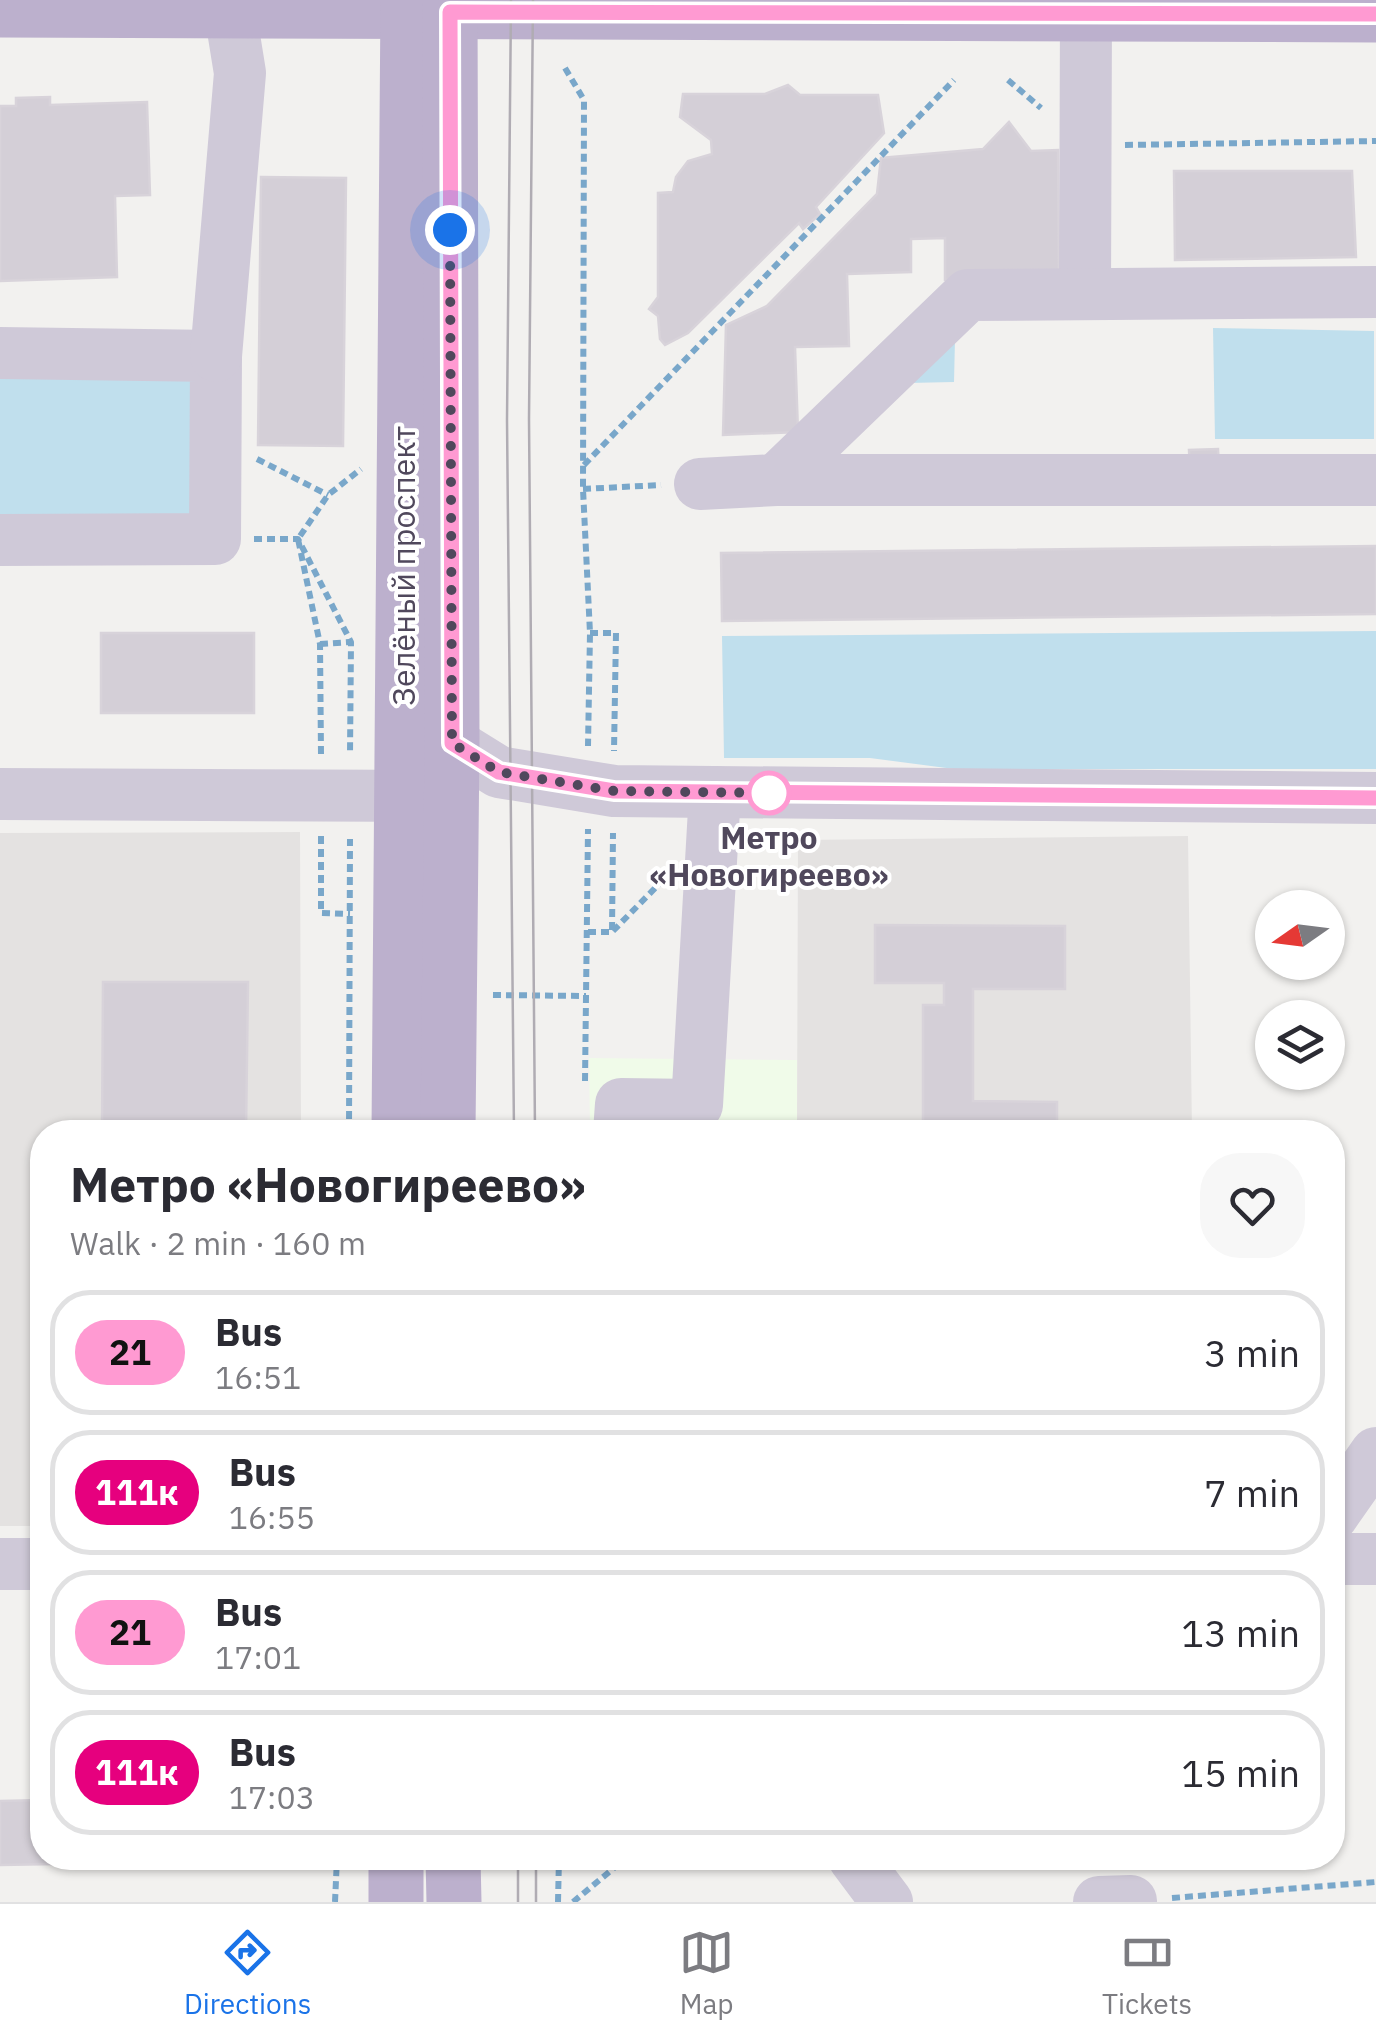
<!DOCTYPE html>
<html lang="en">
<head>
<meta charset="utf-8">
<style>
	body { margin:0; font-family:"IBM Plex Sans",sans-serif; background:#f7f7f7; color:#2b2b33; height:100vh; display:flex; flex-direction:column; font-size:38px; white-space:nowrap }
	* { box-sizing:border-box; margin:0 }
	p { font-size:32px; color:#7c7c81 }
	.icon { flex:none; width:55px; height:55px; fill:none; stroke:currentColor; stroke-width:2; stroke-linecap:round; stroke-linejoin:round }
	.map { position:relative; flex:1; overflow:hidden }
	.panel { position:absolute; left:30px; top:1120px; width:1315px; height:750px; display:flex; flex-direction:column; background:#fff; border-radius:40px; box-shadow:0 2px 8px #0004 }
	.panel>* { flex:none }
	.badge { padding:0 20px; border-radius:32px; font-size:35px; line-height:65px }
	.needle { width:65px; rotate:256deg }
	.tools { position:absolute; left:1255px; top:890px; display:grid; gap:20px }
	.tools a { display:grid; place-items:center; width:90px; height:90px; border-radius:50%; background:#fff; box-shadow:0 2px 8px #0004; font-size:50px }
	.you { position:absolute; width:50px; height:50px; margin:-25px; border:8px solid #fff; border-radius:50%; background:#1a73e8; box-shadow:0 0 0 15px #1a73e833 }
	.map>.badge { position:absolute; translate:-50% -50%; box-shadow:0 0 0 5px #fff }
	.round { display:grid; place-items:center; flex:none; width:105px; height:105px; border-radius:40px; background:#f7f7f7 }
	.headline { display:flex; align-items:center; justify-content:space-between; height:170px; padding:0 40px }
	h1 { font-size:48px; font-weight:700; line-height:75px }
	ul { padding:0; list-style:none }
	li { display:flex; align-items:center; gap:30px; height:125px; margin:0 20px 15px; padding:0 20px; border:5px solid #e1e1e2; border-radius:40px }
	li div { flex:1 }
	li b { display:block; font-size:38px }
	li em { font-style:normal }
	li .badge { min-width:110px; font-weight:700; text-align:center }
	.menu { display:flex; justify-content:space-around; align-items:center; height:140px; border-top:2px solid #e1e1e2; background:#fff; font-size:28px; color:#7c7c81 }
	.menu a { display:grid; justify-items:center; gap:5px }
	.menu .current { color:#1a73e8 }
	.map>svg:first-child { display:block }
	.commercial { fill:#f0fbe9 }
	.education { fill:#e4e2e1 }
	.green { fill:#c0dfed }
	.building { fill:#d4cfd7; stroke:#d8d3da; stroke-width:2.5 }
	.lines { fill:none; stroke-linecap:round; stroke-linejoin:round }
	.path { stroke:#79a7ca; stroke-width:6; stroke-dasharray:8 5; stroke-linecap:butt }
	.minor { stroke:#cfc9d8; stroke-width:52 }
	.major { stroke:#bcb0cd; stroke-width:55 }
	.tram { stroke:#b0acb3; stroke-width:2.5 }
	.line-casing { stroke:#fff; stroke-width:22 }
	.line { stroke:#ff9ad2; stroke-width:15 }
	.walk { stroke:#50485c; stroke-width:10; stroke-dasharray:0 18 }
	.stop-dot { fill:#fff; stroke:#ff9ad2; stroke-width:5 }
	.labels { text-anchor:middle; stroke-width:8; stroke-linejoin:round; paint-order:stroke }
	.street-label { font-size:32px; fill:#50485c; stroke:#fff }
	.stop-label { font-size:32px; font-weight:bold; fill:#50485c; stroke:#fff }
</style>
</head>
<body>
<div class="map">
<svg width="1376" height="1902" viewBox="0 0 1376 1902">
	<rect width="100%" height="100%" fill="#f2f1ef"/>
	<path class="commercial" d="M 589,1058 L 797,1060 L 797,1132 L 590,1132 Z"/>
	<g class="education">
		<path d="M 300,832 L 301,1132 L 42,1132 L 42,1526 L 0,1526 L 0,833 Z"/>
		<path d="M 1188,836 L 1192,1132 L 797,1132 L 798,840 Z"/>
	</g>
	<g class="green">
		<path d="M 1213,328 L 1374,331 L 1374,439 L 1215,439 Z"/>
		<path d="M 955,339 L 954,382 L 908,383 Z"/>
		<path d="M 0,375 L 197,378 L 195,518 L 0,515 Z"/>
		<path d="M 1376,631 L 1376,769 L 954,769 L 870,758 L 724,758 L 722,636 Z"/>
	</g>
	<g class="building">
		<path d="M 788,85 L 800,95 L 878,95 L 884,133 L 816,207 L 820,214 L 803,229 L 799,223 L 688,333 L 665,345 L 660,339 L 658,316 L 649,309 L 658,297 L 658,193 L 673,192 L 676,177 L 688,161 L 712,154 L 711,140 L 680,117 L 683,94 L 765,94 Z"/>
		<path d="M 50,97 L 50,105 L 147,102 L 150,195 L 115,196 L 117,277 L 0,281 L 0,106 L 16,106 L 16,98 Z"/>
		<path d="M 1009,122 L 1031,151 L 1058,150 L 1059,279 L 945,280 L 945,238 L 911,239 L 911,272 L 847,274 L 849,346 L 795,347 L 798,432 L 723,435 L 726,325 L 767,306 L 877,194 L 881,158 L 983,149 Z"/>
		<path d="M 1174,171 L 1352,171 L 1356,257 L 1175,260 Z"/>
		<path d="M 261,177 L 346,178 L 343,446 L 258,445 Z"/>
		<path d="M 1218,449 L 1219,468 L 1190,469 L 1189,450 Z"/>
		<path d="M 1376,546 L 1376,614 L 722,621 L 721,553 Z"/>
		<rect x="101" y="633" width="153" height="80"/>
		<path d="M 875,925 L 1065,926 L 1065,989 L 973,989 L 973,1101 L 1057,1102 L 1057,1132 L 923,1132 L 923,1005 L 944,1005 L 944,983 L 875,983 Z"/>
		<path d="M 103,982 L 248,982 L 246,1132 L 102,1132 Z"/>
		<path d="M 42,1800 L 42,1858 L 229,1858 L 229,1861 L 0,1865 L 0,1801 Z"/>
	</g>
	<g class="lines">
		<g class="path">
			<path d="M 565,68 L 584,100 L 583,489 L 590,633 L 588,746"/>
			<path d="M 1008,80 L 1041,108"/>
			<path d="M 1125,145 L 1376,141"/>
			<path d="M 257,459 L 328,495"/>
			<path d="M 584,465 L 954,80"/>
			<path d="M 583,489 L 661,485"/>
			<path d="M 254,539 L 298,539 L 351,642 L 350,754"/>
			<path d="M 590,633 L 616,633 L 614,751"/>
			<path d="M 320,644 L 351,642"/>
			<path d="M 321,754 L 320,644 L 298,539 L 328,495 L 361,469"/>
			<path d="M 321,836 L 321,913 L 350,914"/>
			<path d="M 613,931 L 667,876"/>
			<path d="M 588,932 L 612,932 L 613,833"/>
			<path d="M 493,995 L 586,996"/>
			<path d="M 585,1081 L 588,829"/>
			<path d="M 349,1132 L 350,839"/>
			<path d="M 1172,1898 L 1376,1882"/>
			<path d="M 335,1902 L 337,1858"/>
			<path d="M 558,1902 L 559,1858"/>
			<path d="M 573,1902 L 626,1858"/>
		</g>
		<g class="minor">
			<path d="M 1085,292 L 1086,13"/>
			<path d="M 0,353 L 216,356 L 215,539 L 0,540"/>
			<path d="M 216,356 L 240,73 L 230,11"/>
			<path d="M 776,480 L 968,295 L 1376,292"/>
			<path d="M 700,484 L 776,480 L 1376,480"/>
			<path d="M 452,743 L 499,772 L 614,791 L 1376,798"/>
			<path d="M 0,794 L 444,796"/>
			<path d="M 619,1132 L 621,1104 L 697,1105 L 715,792"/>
			<path d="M 1332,1516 L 1376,1453"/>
			<path d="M 1332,1559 L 1376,1559"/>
			<path d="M 0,1564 L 42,1564"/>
			<path d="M 854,1858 L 887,1902"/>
			<path d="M 1099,1902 L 1131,1901"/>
		</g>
		<g class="major">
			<path d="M 0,10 L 1376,15"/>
			<path d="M 399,1132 L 408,0"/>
			<path d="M 448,1132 L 452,743 L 450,0"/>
			<path d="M 396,1858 L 396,1902"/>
			<path d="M 453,1858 L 454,1902"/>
		</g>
		<g class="tram">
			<path d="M 511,0 L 507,420 L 514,1132"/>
			<path d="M 533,0 L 529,419 L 535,1132"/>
			<path d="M 518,1858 L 518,1902"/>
			<path d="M 536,1902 L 536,1858"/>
		</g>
	</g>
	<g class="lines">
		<defs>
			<path id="line" d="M 1376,14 L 450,12 L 452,743 L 499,772 L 614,791 L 1376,798"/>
		</defs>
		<use href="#line" class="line-casing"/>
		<use href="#line" class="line"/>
		<path class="walk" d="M 450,230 L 452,743 L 499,772 L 614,791 L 769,793"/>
	</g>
	<circle class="stop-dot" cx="769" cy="793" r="20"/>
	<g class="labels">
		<g class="street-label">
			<text transform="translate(404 566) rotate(-90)" y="11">Зелёный проспект</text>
		</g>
		<g class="stop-label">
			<text x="769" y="849">Метро<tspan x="769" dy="37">«Новогиреево»</tspan></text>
		</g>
	</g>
</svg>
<div class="tools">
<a><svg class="needle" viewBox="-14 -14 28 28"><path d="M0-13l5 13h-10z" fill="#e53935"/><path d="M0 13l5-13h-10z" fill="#7c7c81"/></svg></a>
<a><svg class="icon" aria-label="layers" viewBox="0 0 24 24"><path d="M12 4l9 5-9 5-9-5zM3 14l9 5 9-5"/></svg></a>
</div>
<div class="you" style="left:450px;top:230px"></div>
<section class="panel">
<div class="headline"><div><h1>Метро «Новогиреево»</h1><p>Walk · 2 min · 160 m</p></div><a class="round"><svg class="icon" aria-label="heart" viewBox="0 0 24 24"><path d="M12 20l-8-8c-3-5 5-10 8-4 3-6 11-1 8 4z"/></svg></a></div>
<ul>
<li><span class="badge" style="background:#ff9ad2;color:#111">21</span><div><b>Bus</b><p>16:51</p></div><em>3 min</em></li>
<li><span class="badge" style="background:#e6007e;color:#fff">111к</span><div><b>Bus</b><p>16:55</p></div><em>7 min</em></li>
<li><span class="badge" style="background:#ff9ad2;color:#111">21</span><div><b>Bus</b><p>17:01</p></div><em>13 min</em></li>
<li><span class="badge" style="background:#e6007e;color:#fff">111к</span><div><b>Bus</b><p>17:03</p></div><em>15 min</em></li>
</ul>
</section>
</div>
<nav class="menu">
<a class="current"><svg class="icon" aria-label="directions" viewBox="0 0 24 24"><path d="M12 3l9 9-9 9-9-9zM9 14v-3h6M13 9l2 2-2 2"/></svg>Directions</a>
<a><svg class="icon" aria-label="map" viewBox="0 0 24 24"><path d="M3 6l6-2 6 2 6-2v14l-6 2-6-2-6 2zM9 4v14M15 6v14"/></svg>Map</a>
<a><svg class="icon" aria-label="tickets" viewBox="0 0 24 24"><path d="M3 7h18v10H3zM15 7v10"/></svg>Tickets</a>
</nav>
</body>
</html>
